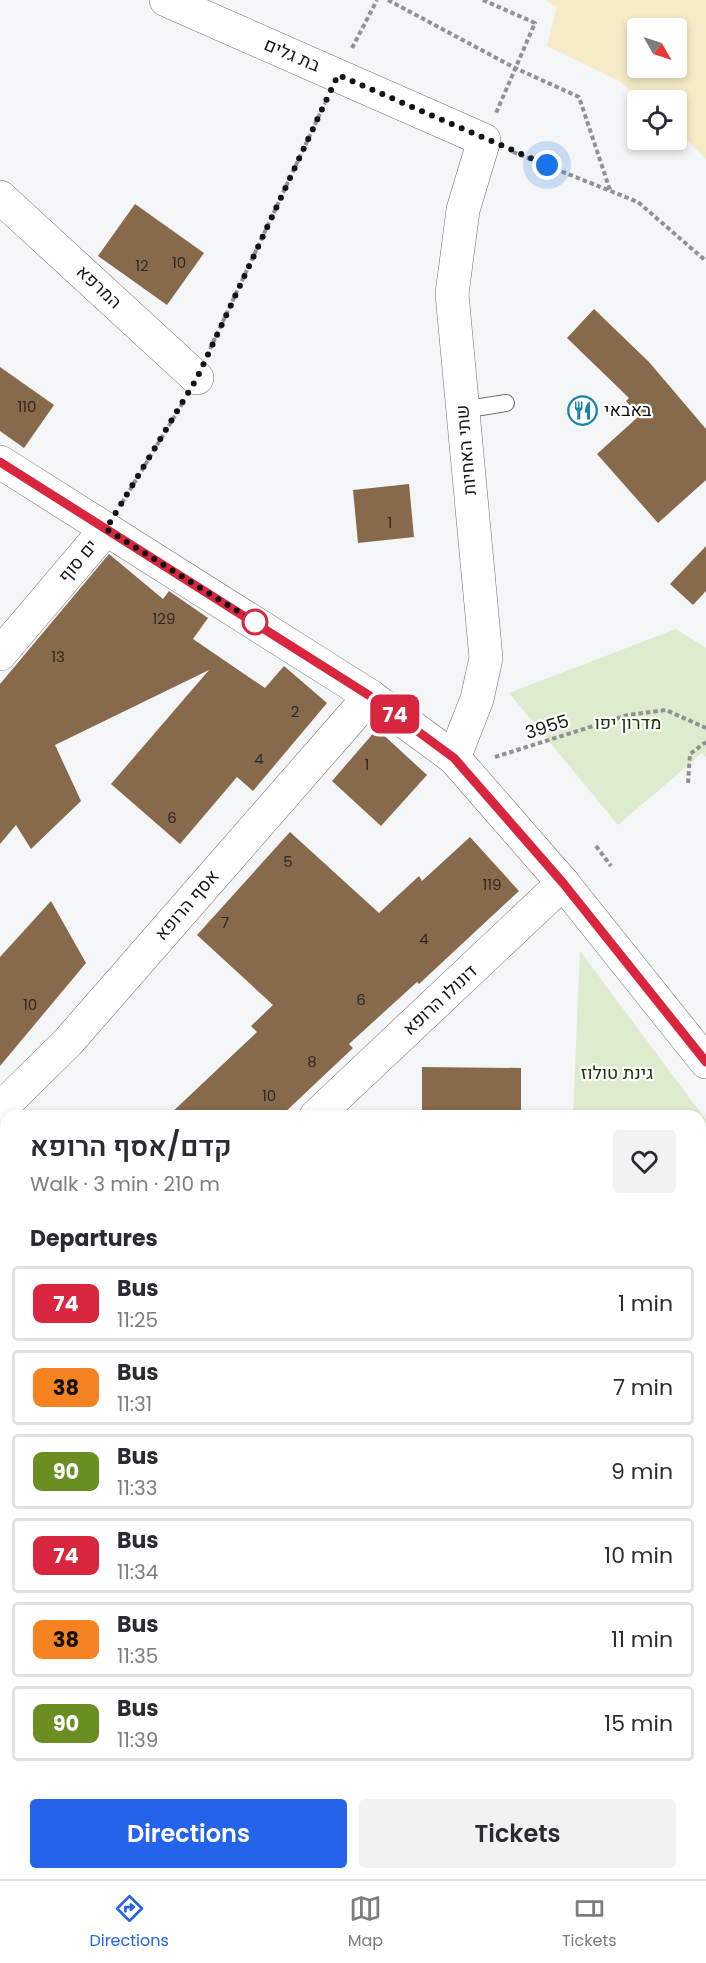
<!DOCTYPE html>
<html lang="en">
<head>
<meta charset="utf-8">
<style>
	body { margin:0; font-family:Poppins,Heebo,sans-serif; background:#f2f2f3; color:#2b2b33; height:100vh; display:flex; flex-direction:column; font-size:22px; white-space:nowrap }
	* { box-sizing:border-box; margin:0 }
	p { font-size:20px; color:#7c7c81 }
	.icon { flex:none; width:33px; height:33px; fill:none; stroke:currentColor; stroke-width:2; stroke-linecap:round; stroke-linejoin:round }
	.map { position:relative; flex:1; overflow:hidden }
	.details { position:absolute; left:0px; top:1110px; width:706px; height:770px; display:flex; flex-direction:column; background:#fff; border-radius:18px 18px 0 0; box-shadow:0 3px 9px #0003 }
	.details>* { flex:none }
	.badge { padding:0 12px; border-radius:9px; font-size:21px; line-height:39px }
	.needle { width:39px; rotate:129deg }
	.buttons { position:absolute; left:627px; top:18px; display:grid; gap:12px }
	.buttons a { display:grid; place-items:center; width:60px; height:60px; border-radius:6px; background:#fff; box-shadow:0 3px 9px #0003; font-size:30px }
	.you { position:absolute; width:30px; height:30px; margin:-15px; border:4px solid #fff; border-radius:50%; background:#1a73e8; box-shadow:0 0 0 9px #1a73e833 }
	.map>.badge { position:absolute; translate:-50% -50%; box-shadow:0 0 0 3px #fff }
	h2 { padding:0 30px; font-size:22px; line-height:54px }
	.round { display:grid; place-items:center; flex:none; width:63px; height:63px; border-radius:6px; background:#f2f2f3 }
	.headline { display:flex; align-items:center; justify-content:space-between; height:102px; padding:0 30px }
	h1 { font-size:28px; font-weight:600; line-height:45px }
	.cta { display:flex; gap:12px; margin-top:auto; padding:12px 30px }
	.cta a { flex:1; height:69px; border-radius:6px; background:#2563eb; color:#fff; font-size:24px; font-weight:600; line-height:69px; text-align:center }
	.cta a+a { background:#f2f2f3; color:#2b2b33 }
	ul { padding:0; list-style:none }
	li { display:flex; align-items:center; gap:18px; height:75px; margin:0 12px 9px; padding:0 18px; border:3px solid #e1e1e2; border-radius:6px }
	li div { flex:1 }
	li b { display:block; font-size:22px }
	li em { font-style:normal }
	li .badge { min-width:66px; font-weight:700; text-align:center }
	.dock { display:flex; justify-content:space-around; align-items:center; height:84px; border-top:2px solid #e1e1e2; background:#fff; font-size:16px; color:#7c7c81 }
	.dock a { display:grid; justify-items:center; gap:3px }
	.dock .current { color:#2563eb }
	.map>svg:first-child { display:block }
	.green { fill:#ddecce }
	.sand { fill:#f5ebc6; fill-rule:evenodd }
	.building { fill:#87694c }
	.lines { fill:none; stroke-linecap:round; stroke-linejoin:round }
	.service-casing { stroke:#6e6f70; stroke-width:18 }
	.minor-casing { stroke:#6e6f70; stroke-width:34 }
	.path { stroke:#909192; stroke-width:4; stroke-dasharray:4.5 3; stroke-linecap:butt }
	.service { stroke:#fff; stroke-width:16 }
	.minor { stroke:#fff; stroke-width:33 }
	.line-casing { stroke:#fff; stroke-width:14 }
	.line { stroke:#d7263d; stroke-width:9 }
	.walk { stroke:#121313; stroke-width:6; stroke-dasharray:0 10.8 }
	.stop-dot { fill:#fff; stroke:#d7263d; stroke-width:3 }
	.labels { text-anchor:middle; stroke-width:4.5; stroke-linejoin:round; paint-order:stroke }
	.number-label { font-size:15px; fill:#2f2821 }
	.street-label { font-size:18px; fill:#121313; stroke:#fff }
	.poi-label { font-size:18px; fill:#121313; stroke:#fff; text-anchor:start }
	.park-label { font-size:18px; fill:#213308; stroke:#fff }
</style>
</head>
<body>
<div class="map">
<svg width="706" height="1879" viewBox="0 0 706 1879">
	<rect width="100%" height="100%" fill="#f4f5f6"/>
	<g class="green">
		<path d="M 676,629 L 706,648 L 706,757 L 702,753 L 618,825 L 509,693 Z"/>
		<path d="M 580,951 L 706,1120 L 706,1630 L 701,1635 L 700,1116 L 573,1116 Z"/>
	</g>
	<path class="sand" d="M 545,0 L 706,0 L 706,159 L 677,130 L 676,100 L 642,100 L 619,81 L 547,46 L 557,7 ZM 638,28 L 676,28 L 676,68 L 638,68 Z"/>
	<g class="building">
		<path d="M 135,204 L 204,253 L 167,305 L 98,256 Z"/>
		<path d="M 594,309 L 649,362 L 706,429 L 706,480 L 658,523 L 597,454 L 639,416 L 626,401 L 629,398 L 567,338 Z"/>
		<path d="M 0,367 L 54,405 L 24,448 L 0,431 Z"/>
		<path d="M 409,484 L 414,537 L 358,543 L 353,490 Z"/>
		<path d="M 706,546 L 706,591 L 693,605 L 670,584 Z"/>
		<path d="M 109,554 L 163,599 L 169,591 L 208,618 L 193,639 L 265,688 L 284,666 L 327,703 L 253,791 L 237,777 L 180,844 L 111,784 L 209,670 L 55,745 L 81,801 L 31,849 L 16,825 L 0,844 L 0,684 Z"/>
		<path d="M 377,729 L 427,775 L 381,826 L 332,781 Z"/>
		<path d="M 290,832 L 379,913 L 419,876 L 422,881 L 470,837 L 519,891 L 419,984 L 417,982 L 349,1044 L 353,1048 L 281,1116 L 168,1116 L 257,1032 L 251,1026 L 273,1005 L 197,935 Z"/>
		<path d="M 51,901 L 86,963 L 0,1066 L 0,957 Z"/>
		<path d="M 422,1067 L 521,1068 L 521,1116 L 422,1116 Z"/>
	</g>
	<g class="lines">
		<defs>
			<path id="service" d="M 462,410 L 506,403"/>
			<g id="minor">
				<path d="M 166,0 L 484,140 L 463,210 L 452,294 L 486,658 L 477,699 L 454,758"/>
				<path d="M 0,197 L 197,378"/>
				<path d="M 0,462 L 370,696 L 454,758 L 563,883 L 706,1062"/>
				<path d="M 0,654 L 106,529"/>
				<path d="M 0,1109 L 68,1042 L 370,696"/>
				<path d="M 316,1116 L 563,883"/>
				<path d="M 0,1260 L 6,1268"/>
				<path d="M 0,1426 L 6,1419"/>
				<path d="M 700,1693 L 706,1688"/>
				<path d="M 0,1852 L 6,1860"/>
				<path d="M 517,1874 L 522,1879"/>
				<path d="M 484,1879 L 488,1874"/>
			</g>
		</defs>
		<use href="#service" class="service-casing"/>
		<use href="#minor" class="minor-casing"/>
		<g class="path">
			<path d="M 388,0 L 515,68 L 579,97 L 610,190"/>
			<path d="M 483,0 L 535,23 L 496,113"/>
			<path d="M 352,48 L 377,0"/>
			<path d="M 513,152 L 638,202 L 706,261"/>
			<path d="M 210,349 L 325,103"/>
			<path d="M 122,503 L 182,404"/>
			<path d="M 495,757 L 628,715 L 666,710 L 706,728"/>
			<path d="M 688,783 L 690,754 L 706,742"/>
			<path d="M 596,846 L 611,866"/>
			<path d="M 700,1446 L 706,1447"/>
			<path d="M 83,1879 L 91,1874"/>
		</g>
		<use href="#service" class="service"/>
		<use href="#minor" class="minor"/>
	</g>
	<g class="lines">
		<defs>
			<path id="line" d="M 0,462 L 370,696 L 454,758 L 563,883 L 706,1062"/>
		</defs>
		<use href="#line" class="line-casing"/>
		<use href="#line" class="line"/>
		<path class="walk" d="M 255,622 L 106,529 L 197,378 L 338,75 L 547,165"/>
	</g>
	<defs>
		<symbol id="restaurant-ring" viewBox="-11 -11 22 22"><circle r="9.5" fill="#fff" stroke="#1783ab" stroke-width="1.5"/><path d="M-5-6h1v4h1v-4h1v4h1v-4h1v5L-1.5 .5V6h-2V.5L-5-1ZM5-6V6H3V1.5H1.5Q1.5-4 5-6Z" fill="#1783ab"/></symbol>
	</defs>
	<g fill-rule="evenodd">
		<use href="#restaurant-ring" x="566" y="394" width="33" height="33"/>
	</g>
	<circle class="stop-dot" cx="255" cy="622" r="12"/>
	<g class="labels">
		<g class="number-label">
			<text x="179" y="268">10</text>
			<text x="142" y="271">12</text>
			<text x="27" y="412">110</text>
			<text x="390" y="528">1</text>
			<text x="164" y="624">129</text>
			<text x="58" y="662">13</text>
			<text x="295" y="717">2</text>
			<text x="259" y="764">4</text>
			<text x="367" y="770">1</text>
			<text x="172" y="823">6</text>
			<text x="288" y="867">5</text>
			<text x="492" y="890">119</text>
			<text x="225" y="928">7</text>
			<text x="424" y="944">4</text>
			<text x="361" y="1005">6</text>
			<text x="30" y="1010">10</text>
			<text x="312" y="1067">8</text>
			<text x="269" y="1101">10</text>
		</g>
		<g class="street-label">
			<text transform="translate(292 55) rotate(23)" y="6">בת גלים</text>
			<text transform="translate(99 287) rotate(43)" y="6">המרפא</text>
			<text transform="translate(466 450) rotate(-95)" y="6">שתי האחיות</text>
			<text transform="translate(78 561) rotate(-50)" y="6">ים סוף</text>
			<text transform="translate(547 727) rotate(-17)" y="6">3955</text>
			<text transform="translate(187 905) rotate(-49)" y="6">אסף הרופא</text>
			<text transform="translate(440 1000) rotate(-43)" y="6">דונולו הרופא</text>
		</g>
		<g class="poi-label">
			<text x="604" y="416">באבאי</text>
		</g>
		<g class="park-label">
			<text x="628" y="729">מדרון יפו</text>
			<text x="617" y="1079">גינת טולוז</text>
		</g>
	</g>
</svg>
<div class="buttons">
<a><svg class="needle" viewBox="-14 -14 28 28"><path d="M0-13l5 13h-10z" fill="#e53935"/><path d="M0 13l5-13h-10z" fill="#7c7c81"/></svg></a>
<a><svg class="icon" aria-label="locate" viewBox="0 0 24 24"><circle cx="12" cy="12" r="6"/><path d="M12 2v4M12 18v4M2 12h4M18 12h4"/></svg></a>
</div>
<div class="you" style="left:547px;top:165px"></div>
<b class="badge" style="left:395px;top:714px;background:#d7263d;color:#fff">74</b>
<section class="details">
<div class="headline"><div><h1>קדם/אסף הרופא</h1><p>Walk · 3 min · 210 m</p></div><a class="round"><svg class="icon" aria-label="heart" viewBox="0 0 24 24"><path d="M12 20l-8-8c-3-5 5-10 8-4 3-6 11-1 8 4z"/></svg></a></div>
<h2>Departures</h2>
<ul>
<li><span class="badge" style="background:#d7263d;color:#fff">74</span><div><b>Bus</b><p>11:25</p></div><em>1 min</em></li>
<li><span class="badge" style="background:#f58220;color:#111">38</span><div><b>Bus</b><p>11:31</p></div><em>7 min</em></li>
<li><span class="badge" style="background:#6b8e23;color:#fff">90</span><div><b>Bus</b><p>11:33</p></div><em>9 min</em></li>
<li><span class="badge" style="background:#d7263d;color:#fff">74</span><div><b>Bus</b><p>11:34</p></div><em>10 min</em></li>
<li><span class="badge" style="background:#f58220;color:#111">38</span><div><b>Bus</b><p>11:35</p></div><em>11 min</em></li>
<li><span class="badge" style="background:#6b8e23;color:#fff">90</span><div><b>Bus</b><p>11:39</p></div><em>15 min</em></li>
</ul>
<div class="cta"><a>Directions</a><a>Tickets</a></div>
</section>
</div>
<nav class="dock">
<a class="current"><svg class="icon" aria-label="directions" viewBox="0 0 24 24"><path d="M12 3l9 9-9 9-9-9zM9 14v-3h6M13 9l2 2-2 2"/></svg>Directions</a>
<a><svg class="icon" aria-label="map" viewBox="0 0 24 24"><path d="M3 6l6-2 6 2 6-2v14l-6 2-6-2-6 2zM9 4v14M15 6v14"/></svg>Map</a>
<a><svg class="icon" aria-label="tickets" viewBox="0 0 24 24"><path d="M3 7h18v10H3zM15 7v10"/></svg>Tickets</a>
</nav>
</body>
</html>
